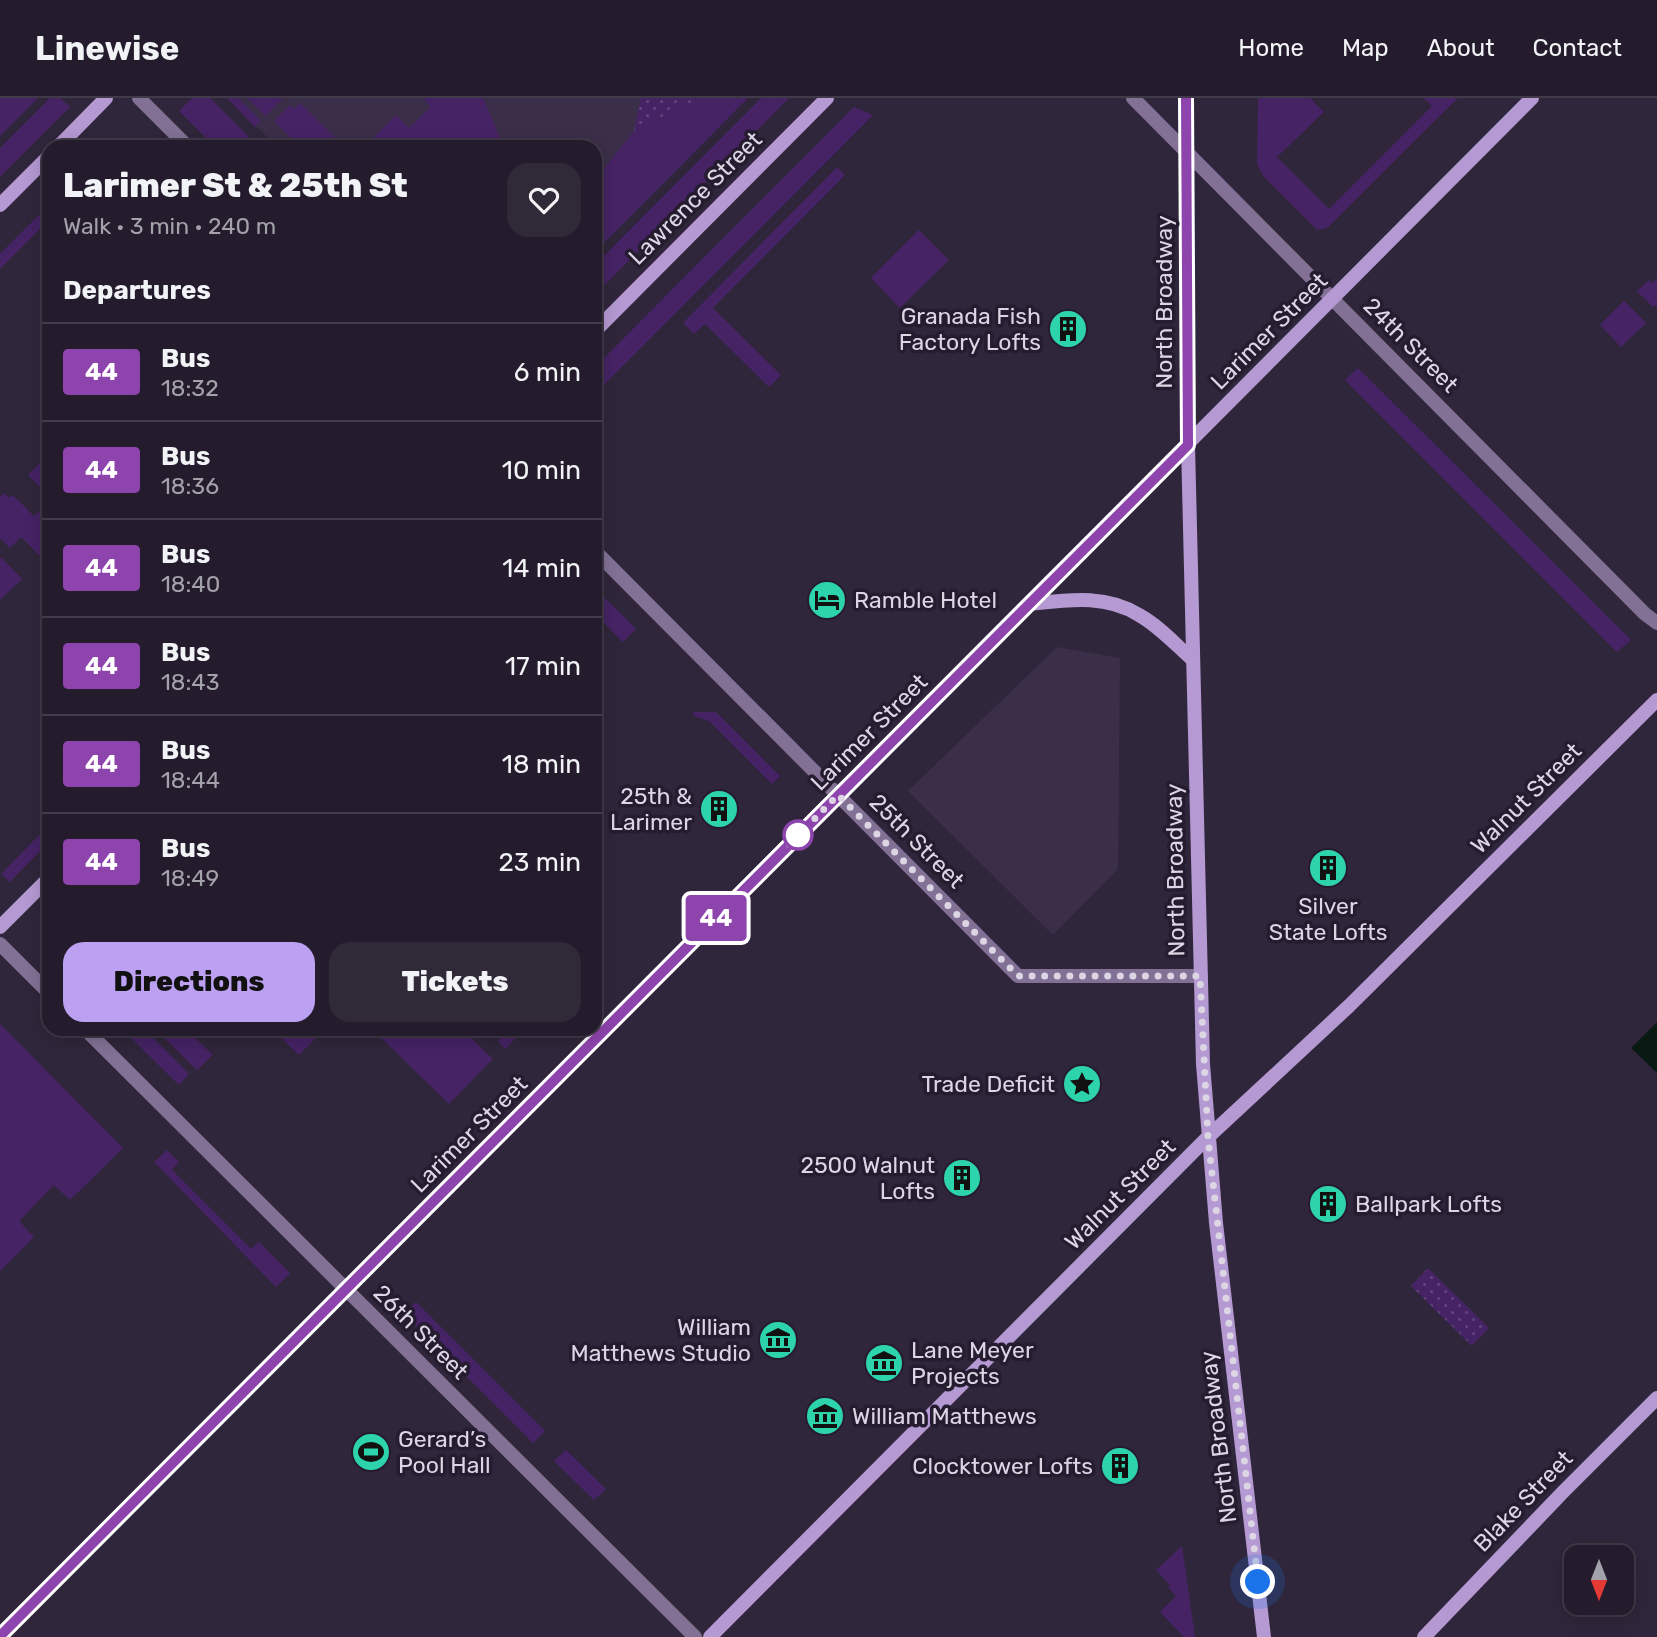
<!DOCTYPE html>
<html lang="en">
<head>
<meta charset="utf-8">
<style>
	body { margin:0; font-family:Rubik,sans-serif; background:#302938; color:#f1f3f6; height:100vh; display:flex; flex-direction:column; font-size:26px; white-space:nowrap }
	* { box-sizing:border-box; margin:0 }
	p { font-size:23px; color:#a3a1a9 }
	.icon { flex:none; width:38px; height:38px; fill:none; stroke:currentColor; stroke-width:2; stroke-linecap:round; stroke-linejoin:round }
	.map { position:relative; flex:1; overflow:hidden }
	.details { position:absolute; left:42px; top:42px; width:560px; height:896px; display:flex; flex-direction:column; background:#241c2c; border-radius:21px; box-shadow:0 4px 18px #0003,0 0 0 2px #413a48 }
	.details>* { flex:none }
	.badge { padding:0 14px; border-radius:5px; font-size:24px; line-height:46px }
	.needle { width:46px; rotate:180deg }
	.buttons { position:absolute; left:1564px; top:1447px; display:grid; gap:14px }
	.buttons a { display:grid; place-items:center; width:70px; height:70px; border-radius:14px; background:#241c2c; box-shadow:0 4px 18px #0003,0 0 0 2px #413a48; font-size:35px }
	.you { position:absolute; width:35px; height:35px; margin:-18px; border:5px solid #fff; border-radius:50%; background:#1a73e8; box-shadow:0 0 0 10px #1a73e833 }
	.map>.badge { position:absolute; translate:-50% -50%; box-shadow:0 0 0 4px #fff }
	h2 { padding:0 21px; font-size:26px; line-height:63px }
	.round { display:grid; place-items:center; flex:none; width:74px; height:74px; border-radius:21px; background:#302938 }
	.head { display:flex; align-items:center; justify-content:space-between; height:119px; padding:0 21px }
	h1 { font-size:33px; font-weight:800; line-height:52px }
	.cta { display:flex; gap:14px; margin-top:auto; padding:14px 21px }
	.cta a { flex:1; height:80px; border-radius:21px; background:#bca0f2; color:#111; font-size:28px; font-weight:800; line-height:80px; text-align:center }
	.cta a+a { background:#302938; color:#f1f3f6 }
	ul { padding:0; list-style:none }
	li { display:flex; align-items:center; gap:21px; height:98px; padding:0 21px; border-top:2px solid #413a48 }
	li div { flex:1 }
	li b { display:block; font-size:26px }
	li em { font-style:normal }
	li .badge { min-width:77px; font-weight:700; text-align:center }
	header { display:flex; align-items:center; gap:42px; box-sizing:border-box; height:98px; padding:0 35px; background:#241c2c; border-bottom:2px solid #413a48 }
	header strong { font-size:33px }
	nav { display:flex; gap:38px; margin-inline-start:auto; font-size:24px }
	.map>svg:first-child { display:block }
	.built { fill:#3b2e49 }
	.grass { fill:#462365 }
	.park { fill:url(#park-dots) }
	.water { fill:#091914 }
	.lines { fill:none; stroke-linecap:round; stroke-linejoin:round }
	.street { stroke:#827195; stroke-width:14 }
	.secondary { stroke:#b499d2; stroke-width:14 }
	.line-casing { stroke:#fff; stroke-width:16 }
	.line { stroke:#8e44ad; stroke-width:10 }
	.walk { stroke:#dcd6e4; stroke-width:7; stroke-dasharray:0 12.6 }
	.stop-dot { fill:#fff; stroke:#8e44ad; stroke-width:3.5 }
	.labels { text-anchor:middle; stroke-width:7; stroke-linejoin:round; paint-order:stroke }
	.street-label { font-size:23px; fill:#dcd6e4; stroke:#261c30 }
	.poi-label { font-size:23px; fill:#dcd6e4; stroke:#261c30; text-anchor:end }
</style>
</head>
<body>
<header>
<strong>Linewise</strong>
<nav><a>Home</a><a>Map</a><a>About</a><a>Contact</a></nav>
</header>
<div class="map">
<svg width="1657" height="1539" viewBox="0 0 1657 1539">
	<defs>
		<pattern id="park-dots" width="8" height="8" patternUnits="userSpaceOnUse" patternTransform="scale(1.75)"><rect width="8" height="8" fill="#462365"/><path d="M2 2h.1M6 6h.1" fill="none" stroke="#60427b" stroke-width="1.8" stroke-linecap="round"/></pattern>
	</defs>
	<rect width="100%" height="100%" fill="#30263b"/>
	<g class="built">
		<path d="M 228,0 L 744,0 L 595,150 L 595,49 L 277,49 Z"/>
		<path d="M 1057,549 L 1120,560 L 1118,771 L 1053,837 L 908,693 Z"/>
	</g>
	<g class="grass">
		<path d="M 0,0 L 38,0 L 0,38 Z"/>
		<path d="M 50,0 L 60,0 L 70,9 L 0,79 L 0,50 Z"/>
		<path d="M 192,0 L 210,0 L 259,49 L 215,49 L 179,13 Z"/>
		<path d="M 227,0 L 238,0 L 261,23 L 255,29 Z"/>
		<path d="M 247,0 L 283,0 L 266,18 Z"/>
		<path d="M 423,0 L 483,0 L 504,49 L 364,49 L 396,17 L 409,30 L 431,9 Z"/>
		<path d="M 700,0 L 748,0 L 595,154 L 595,82 L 634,33 Z"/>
		<path d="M 761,0 L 789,0 L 595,197 L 595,167 Z"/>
		<path d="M 1258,0 L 1310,0 L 1324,14 L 1277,59 L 1329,111 L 1432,8 L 1424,0 L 1458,0 L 1327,130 L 1317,132 L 1264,79 L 1257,66 Z"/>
		<path d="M 300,5 L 345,49 L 300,49 L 274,23 L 290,7 L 294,11 Z"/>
		<path d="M 854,9 L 873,17 L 595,296 L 595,269 Z"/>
		<path d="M 837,69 L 845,77 L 713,210 L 781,277 L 769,289 L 705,226 L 694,236 L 683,225 Z"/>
		<path d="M 49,107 L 49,122 L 0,171 L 0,156 Z"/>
		<path d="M 919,132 L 949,162 L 900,210 L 871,180 Z"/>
		<path d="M 1657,180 L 1657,209 L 1655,207 L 1653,209 L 1637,193 L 1649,182 L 1652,185 Z"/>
		<path d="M 1624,203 L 1646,225 L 1621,249 L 1600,227 Z"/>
		<path d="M 1358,270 L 1631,542 L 1617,554 L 1345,282 Z"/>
		<path d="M 49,348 L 49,398 L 28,377 L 48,357 L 44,353 Z"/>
		<path d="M 3,395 L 9,400 L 13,397 L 34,418 L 49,404 L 49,453 L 42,460 L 21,439 L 10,450 L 0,440 L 0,399 Z"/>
		<path d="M 1,459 L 22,481 L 0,502 L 0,461 Z"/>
		<path d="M 595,490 L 636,531 L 623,544 L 595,516 Z"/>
		<path d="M 692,614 L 716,614 L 780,678 L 772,686 L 709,623 L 696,619 Z"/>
		<path d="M 49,727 L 49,744 L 10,784 L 1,776 Z"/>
		<path d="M 0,926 L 123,1050 L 70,1102 L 54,1087 L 19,1123 L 34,1139 L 0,1173 Z"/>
		<path d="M 122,931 L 144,931 L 189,976 L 179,987 Z"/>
		<path d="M 155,931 L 186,931 L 213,957 L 197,972 Z"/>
		<path d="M 276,931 L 325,931 L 299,957 L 274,933 Z"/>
		<path d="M 372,931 L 462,931 L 493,961 L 449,1006 Z"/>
		<path d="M 510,931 L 525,931 L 505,951 L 498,943 Z"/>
		<path d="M 167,1052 L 179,1064 L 172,1072 L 251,1151 L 259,1144 L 290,1175 L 276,1189 L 154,1064 Z"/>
		<path d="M 416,1204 L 545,1333 L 533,1345 L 404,1216 Z"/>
		<path d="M 566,1352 L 606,1391 L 594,1402 L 554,1363 Z"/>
		<path d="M 1182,1448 L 1195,1539 L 1184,1539 L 1160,1514 L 1176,1498 L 1168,1489 L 1170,1487 L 1156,1472 Z"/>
	</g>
	<g class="park">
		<path d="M 641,0 L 700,0 L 634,33 Z"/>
		<path d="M 1428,1170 L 1489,1230 L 1472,1248 L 1411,1188 Z"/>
	</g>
	<path class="water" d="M 1657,924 L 1657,975 L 1631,950 Z"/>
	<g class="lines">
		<g class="street">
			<path d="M 139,0 L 188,49"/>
			<path d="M 1133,0 L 1645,516 L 1657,525"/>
			<path d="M 595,453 L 1018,878 L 1201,878"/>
			<path d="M 0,846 L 49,895"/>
			<path d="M 85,931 L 695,1539"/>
		</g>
		<g class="secondary">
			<path d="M 1186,0 L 1188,347 L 1203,966 L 1216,1125 L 1264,1539"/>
			<path d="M 58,49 L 106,0"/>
			<path d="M 0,107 L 49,58"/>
			<path d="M 595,233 L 827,0"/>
			<path d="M 1029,506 C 1068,502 1105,496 1139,517 C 1159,528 1176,547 1193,562"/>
			<path d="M 0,829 L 49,780"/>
			<path d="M 0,1538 L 1532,0"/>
			<path d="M 710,1539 L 1207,1040 L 1349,908 L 1657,602"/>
			<path d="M 1424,1539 L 1563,1394 L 1657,1300"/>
		</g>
	</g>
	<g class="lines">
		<defs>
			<path id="line" d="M 0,1538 L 1188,347 L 1186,0"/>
		</defs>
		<use href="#line" class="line-casing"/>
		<use href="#line" class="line"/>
		<path class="walk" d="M 798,737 L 789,747 L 838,697 L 1018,878 L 1200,878 L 1208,1040 L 1258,1484"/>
	</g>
	<defs>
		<symbol id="building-disc" viewBox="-11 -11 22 22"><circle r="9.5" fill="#2dd4ab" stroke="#261c30"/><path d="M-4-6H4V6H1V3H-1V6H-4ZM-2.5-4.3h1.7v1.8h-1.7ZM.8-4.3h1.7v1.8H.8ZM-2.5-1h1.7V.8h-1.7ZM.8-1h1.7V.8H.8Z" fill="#111"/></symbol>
		<symbol id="hotel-disc" viewBox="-11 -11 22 22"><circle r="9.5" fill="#2dd4ab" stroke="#261c30"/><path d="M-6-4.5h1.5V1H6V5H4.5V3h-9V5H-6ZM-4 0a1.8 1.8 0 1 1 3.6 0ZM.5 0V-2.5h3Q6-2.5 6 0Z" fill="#111"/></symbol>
		<symbol id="sight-disc" viewBox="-11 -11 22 22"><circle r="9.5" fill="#2dd4ab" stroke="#261c30"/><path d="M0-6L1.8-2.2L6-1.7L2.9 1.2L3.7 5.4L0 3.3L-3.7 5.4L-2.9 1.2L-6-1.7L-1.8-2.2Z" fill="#111"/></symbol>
		<symbol id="museum-disc" viewBox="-11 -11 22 22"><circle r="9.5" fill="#2dd4ab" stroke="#261c30"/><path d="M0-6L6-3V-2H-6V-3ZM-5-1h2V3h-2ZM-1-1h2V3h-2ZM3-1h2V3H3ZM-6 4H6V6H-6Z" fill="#111"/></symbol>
		<symbol id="stadium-disc" viewBox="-11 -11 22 22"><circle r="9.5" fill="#2dd4ab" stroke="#261c30"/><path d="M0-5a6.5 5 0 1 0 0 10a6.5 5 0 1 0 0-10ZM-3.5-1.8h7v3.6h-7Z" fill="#111"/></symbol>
	</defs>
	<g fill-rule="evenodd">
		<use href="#building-disc" x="1046" y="209" width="44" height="44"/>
		<use href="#hotel-disc" x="805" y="480" width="44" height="44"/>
		<use href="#building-disc" x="697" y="689" width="44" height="44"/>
		<use href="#building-disc" x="1306" y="748" width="44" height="44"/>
		<use href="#sight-disc" x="1060" y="964" width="44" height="44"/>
		<use href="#building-disc" x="940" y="1058" width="44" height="44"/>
		<use href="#building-disc" x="1306" y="1084" width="44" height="44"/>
		<use href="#museum-disc" x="756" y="1220" width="44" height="44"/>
		<use href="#museum-disc" x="862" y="1243" width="44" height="44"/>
		<use href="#museum-disc" x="803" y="1296" width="44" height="44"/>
		<use href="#stadium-disc" x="349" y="1332" width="44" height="44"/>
		<use href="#building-disc" x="1098" y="1346" width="44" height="44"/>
	</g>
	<circle class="stop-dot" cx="798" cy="737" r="14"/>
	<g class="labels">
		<g class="street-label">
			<text transform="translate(695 100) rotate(-45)" y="8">Lawrence Street</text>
			<text transform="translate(1164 204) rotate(-90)" y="8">North Broadway</text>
			<text transform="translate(1269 233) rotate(-45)" y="8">Larimer Street</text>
			<text transform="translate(1411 247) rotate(45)" y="8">24th Street</text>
			<text transform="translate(869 634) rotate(-45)" y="8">Larimer Street</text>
			<text transform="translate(1526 700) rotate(-45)" y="8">Walnut Street</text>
			<text transform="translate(917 743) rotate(45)" y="8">25th Street</text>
			<text transform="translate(1175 772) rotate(-91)" y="8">North Broadway</text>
			<text transform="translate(469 1036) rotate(-45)" y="8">Larimer Street</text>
			<text transform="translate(1120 1096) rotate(-45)" y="8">Walnut Street</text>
			<text transform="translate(421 1234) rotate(45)" y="8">26th Street</text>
			<text transform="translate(1218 1339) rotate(-97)" y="8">North Broadway</text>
			<text transform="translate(1523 1403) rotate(-46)" y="8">Blake Street</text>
		</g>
		<g class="poi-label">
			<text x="1041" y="226">Granada Fish<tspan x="1041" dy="26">Factory Lofts</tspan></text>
			<text x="854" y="510" text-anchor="start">Ramble Hotel</text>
			<text x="692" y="706">25th &amp;<tspan x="692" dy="26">Larimer</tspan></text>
			<text x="1328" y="816" text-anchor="middle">Silver<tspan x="1328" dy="26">State Lofts</tspan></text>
			<text x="1055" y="994">Trade Deficit</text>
			<text x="935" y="1075">2500 Walnut<tspan x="935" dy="26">Lofts</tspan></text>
			<text x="1355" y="1114" text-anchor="start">Ballpark Lofts</text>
			<text x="751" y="1237">William<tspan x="751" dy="26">Matthews Studio</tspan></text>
			<text x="911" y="1260" text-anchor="start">Lane Meyer<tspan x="911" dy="26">Projects</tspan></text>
			<text x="852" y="1326" text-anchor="start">William Matthews</text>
			<text x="398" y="1349" text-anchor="start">Gerard’s<tspan x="398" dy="26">Pool Hall</tspan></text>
			<text x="1093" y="1376">Clocktower Lofts</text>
		</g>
	</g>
</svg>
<div class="buttons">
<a><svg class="needle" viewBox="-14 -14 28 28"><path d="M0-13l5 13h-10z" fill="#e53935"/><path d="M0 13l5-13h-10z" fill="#a3a1a9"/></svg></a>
</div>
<div class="you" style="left:1258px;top:1484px"></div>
<b class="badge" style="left:716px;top:820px;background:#8e44ad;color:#fff">44</b>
<section class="details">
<div class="head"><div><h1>Larimer St &amp; 25th St</h1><p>Walk · 3 min · 240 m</p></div><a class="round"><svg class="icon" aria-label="heart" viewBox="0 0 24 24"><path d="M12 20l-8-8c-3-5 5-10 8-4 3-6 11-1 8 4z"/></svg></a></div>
<h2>Departures</h2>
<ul>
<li><span class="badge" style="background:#8e44ad;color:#fff">44</span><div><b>Bus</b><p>18:32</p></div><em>6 min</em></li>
<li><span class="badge" style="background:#8e44ad;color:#fff">44</span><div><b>Bus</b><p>18:36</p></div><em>10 min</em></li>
<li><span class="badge" style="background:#8e44ad;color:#fff">44</span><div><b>Bus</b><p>18:40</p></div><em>14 min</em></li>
<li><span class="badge" style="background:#8e44ad;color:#fff">44</span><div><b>Bus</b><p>18:43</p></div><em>17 min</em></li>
<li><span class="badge" style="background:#8e44ad;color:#fff">44</span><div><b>Bus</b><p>18:44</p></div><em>18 min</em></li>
<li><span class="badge" style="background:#8e44ad;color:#fff">44</span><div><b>Bus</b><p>18:49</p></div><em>23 min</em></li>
</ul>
<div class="cta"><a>Directions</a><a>Tickets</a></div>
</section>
</div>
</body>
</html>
